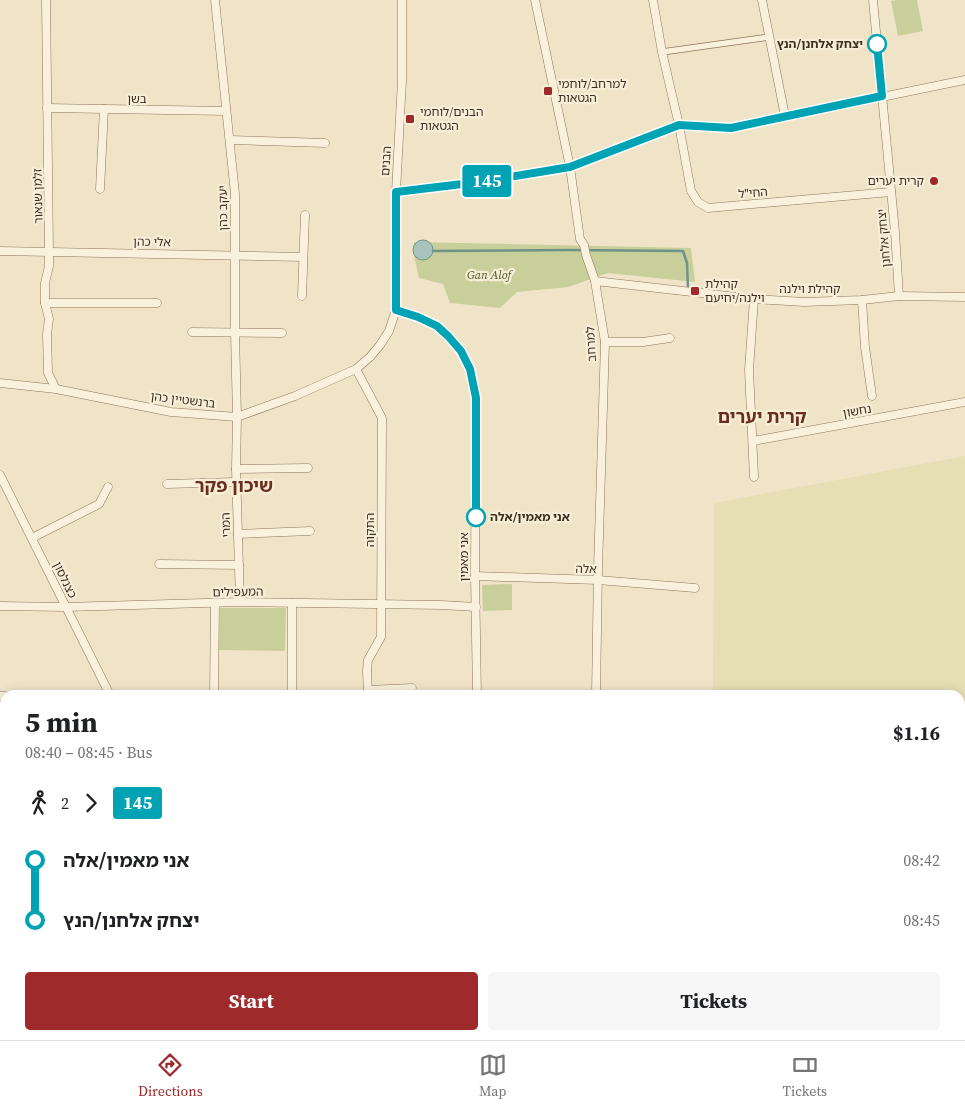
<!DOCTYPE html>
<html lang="en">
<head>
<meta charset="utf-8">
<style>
	body { margin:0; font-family:"Source Serif 4","Noto Sans Hebrew",serif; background:#f6f6f6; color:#202124; height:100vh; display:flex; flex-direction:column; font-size:19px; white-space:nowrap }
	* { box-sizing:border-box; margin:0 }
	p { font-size:16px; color:#757577 }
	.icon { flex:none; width:28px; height:28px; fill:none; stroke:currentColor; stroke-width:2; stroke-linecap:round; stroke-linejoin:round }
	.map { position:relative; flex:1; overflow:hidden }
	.sheet { position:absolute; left:0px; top:690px; width:965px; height:350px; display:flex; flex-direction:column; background:#fff; border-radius:15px 15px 0 0; box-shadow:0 2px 12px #0003 }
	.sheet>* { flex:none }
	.badge { padding:0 10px; border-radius:4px; font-size:18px; line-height:32px }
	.map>.badge { position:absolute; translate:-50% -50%; box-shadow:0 0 0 2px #fff }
	.legs { display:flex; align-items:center; gap:8px; height:55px; padding:0 25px; font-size:16px }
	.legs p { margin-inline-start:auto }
	.summary { display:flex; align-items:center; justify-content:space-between; height:85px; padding:0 25px }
	h1 { font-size:28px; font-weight:700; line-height:38px }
	.cta { display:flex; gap:10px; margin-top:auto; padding:10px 25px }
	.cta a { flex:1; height:58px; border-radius:5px; background:#9e2a2b; color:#fff; font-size:20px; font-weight:700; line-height:58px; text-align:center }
	.cta a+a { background:#f6f6f6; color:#202124 }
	ul { padding:0 25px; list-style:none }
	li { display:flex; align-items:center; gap:18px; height:60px; font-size:19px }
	li i { display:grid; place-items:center; width:8px; height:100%; margin:0 6px; background:currentColor }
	li i::after { content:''; width:12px; height:12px; margin:-6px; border:4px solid; border-radius:50%; background:#fff }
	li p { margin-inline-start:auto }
	li:first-child i { background:linear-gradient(#0000 50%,currentColor 0) }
	li:last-child i { background:linear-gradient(currentColor 50%,#0000 0) }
	.dock { display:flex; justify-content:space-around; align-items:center; height:70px; border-top:1px solid #e0e0e0; background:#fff; font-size:14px; color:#757577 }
	.dock a { display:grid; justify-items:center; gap:2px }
	.dock .current { color:#9e2a2b }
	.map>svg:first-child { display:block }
	.farmland { fill:#e6deb5 }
	.green { fill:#c9cf9b }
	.water { fill:#a9c4bc; stroke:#6f938a }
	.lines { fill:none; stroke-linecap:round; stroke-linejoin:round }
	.stream { stroke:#6f938a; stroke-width:2.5 }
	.pedestrian-casing { stroke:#8d765c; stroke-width:7 }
	.minor-casing { stroke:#8d765c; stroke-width:9 }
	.tertiary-casing { stroke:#8d765c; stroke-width:11 }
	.pedestrian { stroke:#faf1dc; stroke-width:5.5 }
	.minor { stroke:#faf1dc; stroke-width:8 }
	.tertiary { stroke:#faf1dc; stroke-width:10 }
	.line-1-casing { stroke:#fff; stroke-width:11 }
	.line-1 { stroke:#00a3b4; stroke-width:8 }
	.stop-1-dot { fill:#fff; stroke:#00a3b4; stroke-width:2.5 }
	.poi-dot { fill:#9e2a2b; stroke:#f7eed8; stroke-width:2 }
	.labels { text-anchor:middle; stroke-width:4.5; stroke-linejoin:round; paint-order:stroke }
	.stop-label { font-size:12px; font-weight:bold; fill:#3d2e20; stroke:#f7eed8; text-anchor:end }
	.poi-label { font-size:12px; fill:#3d2e20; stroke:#f7eed8; text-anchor:start }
	.street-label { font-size:12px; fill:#3d2e20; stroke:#f7eed8 }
	.park-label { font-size:12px; font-style:italic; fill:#4d5a26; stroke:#f7eed8 }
	.district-label { font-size:18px; font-weight:bold; fill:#6b2e1e; stroke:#f7eed8 }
</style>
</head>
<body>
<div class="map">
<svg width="965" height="1040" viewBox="0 0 965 1040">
	<rect width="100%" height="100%" fill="#f0e4c8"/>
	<path class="farmland" d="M 965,456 L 965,958 L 960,968 L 960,695 L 713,695 L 714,503 Z"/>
	<g class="green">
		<path d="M 897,0 L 917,0 L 923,31 L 898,36 L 891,1 Z"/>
		<path d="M 414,242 L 691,248 L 695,282 L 608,273 L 568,287 L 517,292 L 500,308 L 450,303 L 443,284 L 419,278 L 413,251 Z"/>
		<path d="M 512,584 L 512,610 L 483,611 L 482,585 Z"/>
		<path d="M 220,608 L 286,608 L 285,651 L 219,650 Z"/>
		<path d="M 965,890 L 965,1017 L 960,1022 L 960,911 Z"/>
		<path d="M 696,1035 L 741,1035 L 743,1040 L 712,1040 Z"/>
		<path d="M 868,1035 L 951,1035 L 949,1040 L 867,1040 Z"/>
	</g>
	<circle class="water" cx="423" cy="250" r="10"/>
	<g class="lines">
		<g class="stream">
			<path d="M 433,251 L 568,250 L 683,251 L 687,263 L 688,289"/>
			<path d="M 960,932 L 965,919"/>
			<path d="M 906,1040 L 907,1035"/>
		</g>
		<defs>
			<path id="pedestrian" d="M 662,52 L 769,37"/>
			<g id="minor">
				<path d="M 46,0 L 49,252 L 49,266 L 45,283 L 45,303 L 49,319 L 47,334 L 48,373 L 56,389"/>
				<path d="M 215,0 L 235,194 L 235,332 L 237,417 L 236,469 L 240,602"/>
				<path d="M 535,0 L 570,167 L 580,239 L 584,245 L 586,255 L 595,281 L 605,342 L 598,569 L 596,695"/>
				<path d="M 653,0 L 662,52 L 679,125 L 691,191 L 698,202 L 708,208 L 891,192"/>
				<path d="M 762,0 L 785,116"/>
				<path d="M 873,0 L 895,232 L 899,296"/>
				<path d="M 47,108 L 226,111"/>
				<path d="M 230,140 L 325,143"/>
				<path d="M 100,189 L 104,109"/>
				<path d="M 396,192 L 479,182 L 570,167 L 679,125 L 731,128 L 965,80"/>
				<path d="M 0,251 L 303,257"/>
				<path d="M 595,281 L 754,299 L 804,302 L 862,300 L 899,296 L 965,297"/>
				<path d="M 302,296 L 305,215"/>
				<path d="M 754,299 L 749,370 L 754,477"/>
				<path d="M 862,300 L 865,347 L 872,396"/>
				<path d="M 45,303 L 157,303"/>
				<path d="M 396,310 L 418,317 L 437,326 L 448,336 L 461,351 L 470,369 L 476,399 L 475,576 L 477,695"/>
				<path d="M 192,332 L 282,333"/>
				<path d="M 605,342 L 643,342 L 670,338"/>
				<path d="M 356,369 L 382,418 L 381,637 L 368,660 L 367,671 L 368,695"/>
				<path d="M 0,383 L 56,389 L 171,412 L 237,417 L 295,396 L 356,369 L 370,357 L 380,345 L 389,331 L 396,310 L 396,192 L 402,80 L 402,0"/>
				<path d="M 753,441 L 965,402"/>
				<path d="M 236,469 L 308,468"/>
				<path d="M 0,475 L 110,695"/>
				<path d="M 167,484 L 236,482"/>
				<path d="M 238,534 L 310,531"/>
				<path d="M 32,538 L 99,504 L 108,487"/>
				<path d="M 159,564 L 239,565"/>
				<path d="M 475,576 L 598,580 L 695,588"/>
				<path d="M 292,603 L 292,695"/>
				<path d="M 0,606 L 65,607 L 240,602 L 442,605 L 476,607"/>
				<path d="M 368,690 L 412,688"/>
				<path d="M 214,695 L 215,603"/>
				<path d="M 0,696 L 5,696"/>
				<path d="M 0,947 L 5,946"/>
				<path d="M 0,1007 L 5,1020"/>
				<path d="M 10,1035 L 12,1040"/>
				<path d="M 229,1035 L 230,1040"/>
				<path d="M 475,1035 L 477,1040"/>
				<path d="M 686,1035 L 694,1040"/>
				<path d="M 190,1040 L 204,1035"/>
				<path d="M 371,1040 L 371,1035"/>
				<path d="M 800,1040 L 809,1038"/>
			</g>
			<g id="tertiary">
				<path d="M 0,800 L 5,801"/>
				<path d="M 0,810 L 5,810"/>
				<path d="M 575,1035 L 577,1040"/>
			</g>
		</defs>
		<use href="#pedestrian" class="pedestrian-casing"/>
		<use href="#minor" class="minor-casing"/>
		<use href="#tertiary" class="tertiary-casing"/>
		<use href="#pedestrian" class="pedestrian"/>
		<use href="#minor" class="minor"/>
		<use href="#tertiary" class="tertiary"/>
	</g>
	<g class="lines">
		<defs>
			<path id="line-1" d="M 476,517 L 476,398 L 470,369 L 461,351 L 448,336 L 437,326 L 418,317 L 396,310 L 396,192 L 479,182 L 570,167 L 679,125 L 731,128 L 882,96 L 877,44"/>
		</defs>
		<use href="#line-1" class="line-1-casing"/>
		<use href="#line-1" class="line-1"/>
	</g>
	<g class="stop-1-dot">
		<circle cx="877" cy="44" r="9"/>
		<circle cx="476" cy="517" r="9"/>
	</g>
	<g class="poi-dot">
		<rect x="543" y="86" width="10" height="10" rx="2.5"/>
		<rect x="405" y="114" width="10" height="10" rx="2.5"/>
		<circle cx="934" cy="181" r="5"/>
		<rect x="690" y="286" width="10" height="10" rx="2.5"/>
	</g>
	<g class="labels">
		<g class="stop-label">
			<text x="863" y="48">יצחק אלחנן/הנץ</text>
			<text x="490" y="521" text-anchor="start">אני מאמין/אלה</text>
		</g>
		<g class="poi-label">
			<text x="558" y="88">למרחב/לוחמי<tspan x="558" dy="14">הגטאות</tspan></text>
			<text x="420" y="116">הבנים/לוחמי<tspan x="420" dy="14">הגטאות</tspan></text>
			<text x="924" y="185" text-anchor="end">קרית יערים</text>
			<text x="705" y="288">קהילת<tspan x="705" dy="14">וילנה/יחיעם</tspan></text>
		</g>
		<g class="street-label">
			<text transform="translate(137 99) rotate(1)" y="4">בשן</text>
			<text transform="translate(386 161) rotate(-86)" y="4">הבנים</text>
			<text transform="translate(753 193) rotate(-5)" y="4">החי"ל</text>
			<text transform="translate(38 196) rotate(-91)" y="4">זלמן שנאור</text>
			<text transform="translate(223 208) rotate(-91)" y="4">יעקב כהן</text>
			<text transform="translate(884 238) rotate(-95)" y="4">יצחק אלחנן</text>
			<text transform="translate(152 242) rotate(1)" y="4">אלי כהן</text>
			<text x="810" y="293">קהילת וילנה</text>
			<text transform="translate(591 344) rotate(-93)" y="4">למרחב</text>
			<text transform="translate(183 400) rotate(7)" y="4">ברנשטיין כהן</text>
			<text transform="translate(857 411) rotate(-10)" y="4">נחשון</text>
			<text transform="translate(226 525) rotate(-92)" y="4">המרי</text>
			<text transform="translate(370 530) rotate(-90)" y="4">התקוה</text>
			<text transform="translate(464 557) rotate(-90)" y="4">אני מאמין</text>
			<text transform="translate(586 569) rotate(2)" y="4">אלה</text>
			<text transform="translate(65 580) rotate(64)" y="4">כצנלסון</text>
			<text transform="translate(238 592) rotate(-1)" y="4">המעפילים</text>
		</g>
		<g class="park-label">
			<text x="489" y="279">Gan Alof</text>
		</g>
		<g class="district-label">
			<text x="762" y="423">קרית יערים</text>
			<text x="234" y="492">שיכון פקר</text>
		</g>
	</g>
</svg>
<b class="badge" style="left:487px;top:181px;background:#00a3b4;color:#fff">145</b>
<section class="sheet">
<div class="summary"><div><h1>5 min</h1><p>08:40 – 08:45 · Bus</p></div><b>$1.16</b></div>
<div class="legs"><svg class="icon" aria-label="walk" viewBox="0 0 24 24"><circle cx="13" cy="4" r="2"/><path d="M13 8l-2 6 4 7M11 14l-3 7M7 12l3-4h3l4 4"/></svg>2<svg class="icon" aria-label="forward" viewBox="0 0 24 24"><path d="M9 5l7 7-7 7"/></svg><b class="badge" style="background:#00a3b4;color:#fff">145</b></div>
<ul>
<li><i style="color:#00a3b4"></i><b>אני מאמין/אלה</b><p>08:42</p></li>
<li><i style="color:#00a3b4"></i><b>יצחק אלחנן/הנץ</b><p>08:45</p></li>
</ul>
<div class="cta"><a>Start</a><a>Tickets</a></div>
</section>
</div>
<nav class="dock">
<a class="current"><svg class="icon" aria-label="directions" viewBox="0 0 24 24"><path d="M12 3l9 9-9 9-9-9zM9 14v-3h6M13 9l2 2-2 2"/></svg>Directions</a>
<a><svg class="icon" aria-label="map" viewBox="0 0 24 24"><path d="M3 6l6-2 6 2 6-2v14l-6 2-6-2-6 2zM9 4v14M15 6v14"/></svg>Map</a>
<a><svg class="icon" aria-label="tickets" viewBox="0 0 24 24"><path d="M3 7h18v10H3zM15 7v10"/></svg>Tickets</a>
</nav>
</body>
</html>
